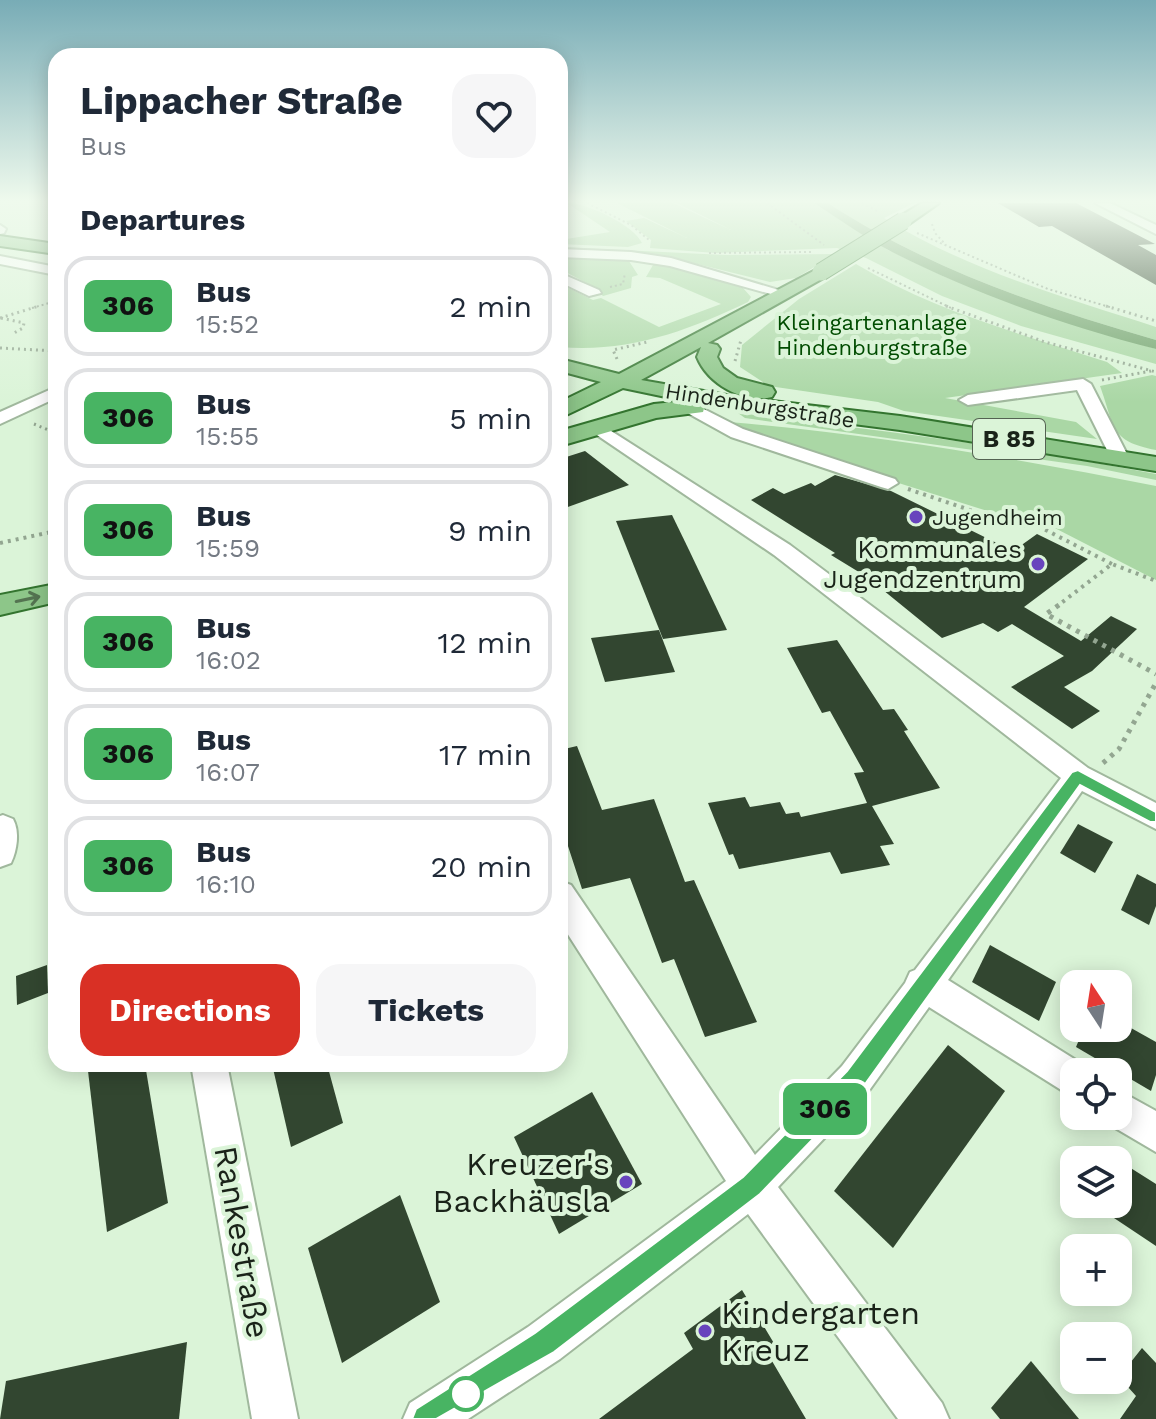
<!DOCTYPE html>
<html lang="en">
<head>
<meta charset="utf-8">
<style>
	body { margin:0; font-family:"Work Sans",sans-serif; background:#f6f6f7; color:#1f2937; height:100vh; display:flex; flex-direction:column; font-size:30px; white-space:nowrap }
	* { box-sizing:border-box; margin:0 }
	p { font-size:26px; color:#747a83 }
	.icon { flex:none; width:44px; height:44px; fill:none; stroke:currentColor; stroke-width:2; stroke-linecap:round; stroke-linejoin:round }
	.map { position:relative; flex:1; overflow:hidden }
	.sheet { position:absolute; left:48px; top:48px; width:520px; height:1024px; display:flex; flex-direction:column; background:#fff; border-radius:24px; box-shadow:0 4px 20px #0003 }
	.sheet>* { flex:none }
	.badge { padding:0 16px; border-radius:12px; font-size:28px; line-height:52px }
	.needle { width:52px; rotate:348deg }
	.fabs { position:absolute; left:1060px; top:970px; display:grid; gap:16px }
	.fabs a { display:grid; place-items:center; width:72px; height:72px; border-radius:16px; background:#fff; box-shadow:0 4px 20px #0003; font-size:40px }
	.map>.badge { position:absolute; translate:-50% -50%; box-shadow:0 0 0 4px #fff }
	h2 { padding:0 32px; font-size:30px; line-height:72px }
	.round { display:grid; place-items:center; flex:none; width:84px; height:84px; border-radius:24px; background:#f6f6f7 }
	.summary { display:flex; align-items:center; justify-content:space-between; height:136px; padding:0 32px }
	h1 { font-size:38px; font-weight:700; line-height:60px }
	.cta { display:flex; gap:16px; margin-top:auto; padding:16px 32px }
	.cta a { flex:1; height:92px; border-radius:24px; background:#d93025; color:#fff; font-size:32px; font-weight:700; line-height:92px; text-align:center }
	.cta a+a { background:#f6f6f7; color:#1f2937 }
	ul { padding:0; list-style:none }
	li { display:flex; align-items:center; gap:24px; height:100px; margin:0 16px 12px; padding:0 16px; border:4px solid #e0e1e3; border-radius:24px }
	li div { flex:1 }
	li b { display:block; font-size:30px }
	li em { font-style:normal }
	li .badge { min-width:88px; font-weight:700; text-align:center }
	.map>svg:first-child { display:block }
	.green { fill:#aad7a5 }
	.water { fill:#70a16b }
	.building { fill:#324630 }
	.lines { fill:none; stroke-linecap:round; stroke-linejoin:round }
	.minor-casing { stroke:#a0b89d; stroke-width:4 }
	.major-casing { stroke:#33742f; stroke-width:4 }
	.path-far3 { stroke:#93a691; stroke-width:2; stroke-dasharray:2 3; stroke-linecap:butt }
	.path-far2 { stroke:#93a691; stroke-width:3; stroke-dasharray:2 4; stroke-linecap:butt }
	.path-far1 { stroke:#93a691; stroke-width:4; stroke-dasharray:3 5; stroke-linecap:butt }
	.path { stroke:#93a691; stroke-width:5; stroke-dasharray:4 6; stroke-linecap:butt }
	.minor { fill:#fff; fill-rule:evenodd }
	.major { fill:#8dc689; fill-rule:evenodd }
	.major-bridge-casing { stroke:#33742f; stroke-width:19; stroke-linecap:butt }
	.major-bridge { stroke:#8dc689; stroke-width:17 }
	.oneway { stroke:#547451 }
	.line { fill:#48b463; stroke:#fff; stroke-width:2 }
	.poi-dot { fill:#6844bd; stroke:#dbf4d8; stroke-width:3 }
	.stop-dot { fill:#fff; stroke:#48b463; stroke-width:4 }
	.labels { text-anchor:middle; stroke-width:8; stroke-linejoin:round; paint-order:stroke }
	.far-park-label { font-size:22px; fill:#004c00; stroke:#dbf4d8 }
	.far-street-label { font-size:22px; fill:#1a2319; stroke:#dbf4d8 }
	.far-poi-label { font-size:22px; fill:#1a2319; stroke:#dbf4d8; text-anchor:start }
	.shield { fill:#dbf4d8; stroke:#546252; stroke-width:2 }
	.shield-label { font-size:24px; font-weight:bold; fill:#1a2319 }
	.poi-label { font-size:26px; fill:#1a2319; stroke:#dbf4d8; text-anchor:end }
	.near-poi-label { font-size:32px; fill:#1a2319; stroke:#dbf4d8; text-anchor:end }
	.near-street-label { font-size:32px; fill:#1a2319; stroke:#dbf4d8 }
</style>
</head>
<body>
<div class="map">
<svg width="1156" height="1419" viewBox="0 0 1156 1419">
	<rect width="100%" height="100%" fill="#dbf4d8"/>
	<g class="green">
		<path d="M 567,203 C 585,202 634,225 642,243 L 628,247 L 560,244 L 560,240 L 610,232 Z"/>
		<path d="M 617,203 L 673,203 L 731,230 L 677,203 L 814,203 L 888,250 L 945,277 L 1067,322 L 1156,349 L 1156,364 L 1021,326 L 942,296 L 866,258 L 837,248 L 715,253 L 650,248 L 651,240 L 626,221 L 644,218 L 687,238 Z"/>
		<path d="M 828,203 L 914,203 L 884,218 C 967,270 1064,297 1156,327 L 1156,340 C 1041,307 929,269 828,203 Z"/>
		<path d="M 560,247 L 725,255 L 836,254 L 796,278 L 770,282 L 673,258 Z"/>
		<path d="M 560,255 L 627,258 L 638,275 L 632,277 L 631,288 L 603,296 L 594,287 L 560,269 Z"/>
		<path d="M 665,264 L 743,288 L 751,297 L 748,302 C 688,331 627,353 560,347 L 560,284 L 593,300 L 601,298 L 659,327 L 721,304 L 660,278 L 646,277 L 653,265 Z"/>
		<path d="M 856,264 C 934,311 1021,334 1107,362 L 1122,373 L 945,398 L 1076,422 L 1097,439 L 904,411 L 878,402 L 769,386 L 740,367 L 742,345 L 799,299 Z"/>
		<path d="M 1152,375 L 1156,376 L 1156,450 C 1109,441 1115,427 1100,386 Z"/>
		<path d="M 738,413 C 878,430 1018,447 1156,474 L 1156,480 L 1087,466 L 745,418 Z"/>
		<path d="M 729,422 C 872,434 1015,458 1156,486 L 1156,580 L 1045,523 L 1016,520 L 724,428 Z"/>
	</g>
	<path class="water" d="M 814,203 L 828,203 C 929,269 1041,307 1156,340 L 1156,349 C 1066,326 975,294 892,252 C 865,238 839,219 814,203 Z"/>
	<g class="building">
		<path d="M 998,203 L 1076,203 L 1155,244 L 1138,245 L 1156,255 L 1156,285 L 1052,226 L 1039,227 Z"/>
		<path d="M 585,451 L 629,485 L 565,508 L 560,493 L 560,459 Z"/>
		<path d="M 835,475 L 891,491 L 1013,551 L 1037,534 L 1088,559 L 1024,607 L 1081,641 L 1111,616 L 1137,629 L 1092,671 L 1064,687 L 1100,711 L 1072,729 L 1011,687 L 1064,656 L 1012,624 L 998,632 L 983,623 L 942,638 L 867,577 L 831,555 L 835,553 L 751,500 L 773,488 L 784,494 L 811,483 L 815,486 Z"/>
		<path d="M 672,515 L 689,550 L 727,630 L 663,639 L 616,521 Z"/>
		<path d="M 659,630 L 675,672 L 605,682 L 591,638 Z"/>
		<path d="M 837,640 L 883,710 L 894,709 L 908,730 L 904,731 L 940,788 L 872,806 L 894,844 L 880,846 L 890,865 L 841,874 L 830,852 L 739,869 L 733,854 L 729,855 L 708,803 L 745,797 L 750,807 L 780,802 L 786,814 L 799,812 L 801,817 L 867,803 L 854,773 L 864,772 L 830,711 L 822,713 L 787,648 Z"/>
		<path d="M 577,746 L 602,810 L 654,799 L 685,882 L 694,880 L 757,1022 L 705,1037 L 674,959 L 662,963 L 630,878 L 582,889 L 566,840 L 560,842 L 560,750 Z"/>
		<path d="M 1078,824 L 1113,842 L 1095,873 L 1060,853 Z"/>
		<path d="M 1137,874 L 1156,884 L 1156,906 L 1149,925 L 1121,910 Z"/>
		<path d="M 990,945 L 1056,982 L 1039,1021 L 972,982 Z"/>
		<path d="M 47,965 L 48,993 L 17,1005 L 16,976 Z"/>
		<path d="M 1084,1028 L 1131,1028 L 1156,1042 L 1156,1075 L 1151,1091 L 1076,1047 Z"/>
		<path d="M 948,1045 L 1005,1091 L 893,1248 L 834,1191 Z"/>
		<path d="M 106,1064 L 145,1064 L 168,1203 L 107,1232 L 88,1071 Z"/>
		<path d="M 272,1064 L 327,1064 L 343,1123 L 291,1147 Z"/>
		<path d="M 592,1092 L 642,1184 L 559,1234 L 514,1137 Z"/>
		<path d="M 1118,1160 L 1156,1184 L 1156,1246 L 1093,1204 L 1118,1204 Z"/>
		<path d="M 400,1195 L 440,1302 L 342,1363 L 308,1248 Z"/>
		<path d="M 742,1290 L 781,1355 L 772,1361 L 806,1419 L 599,1419 L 693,1349 L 684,1333 Z"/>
		<path d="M 187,1342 L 179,1419 L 0,1419 L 6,1381 Z"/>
		<path d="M 1142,1348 L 1156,1363 L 1156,1419 L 1120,1419 L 1136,1396 L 1119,1377 Z"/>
		<path d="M 1031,1361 L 1079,1419 L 1000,1419 L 991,1408 Z"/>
	</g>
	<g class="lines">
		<defs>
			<g id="minor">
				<path d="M 1095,203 L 1110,203 L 1156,225 L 1156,234 Z"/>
				<path d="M 0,225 L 6,229 L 4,233 L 0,234 Z"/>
				<path d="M 560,249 L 631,252 L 671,258 L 792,294 L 785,298 L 670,266 L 631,260 L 560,257 Z"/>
				<path d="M 0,256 L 56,267 L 56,275 L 0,264 Z"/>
				<path d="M 560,273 L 599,290 L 601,293 L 589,296 L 560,282 Z"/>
				<path d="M 1083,379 L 1091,384 L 1128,456 L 1126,460 L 1112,460 L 1077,390 L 968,405 L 959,400 L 968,395 Z"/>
				<path d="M 56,387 L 56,398 L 0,424 L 0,412 Z"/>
				<path d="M 690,402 L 743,429 L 895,479 L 898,483 L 888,489 L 881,487 L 731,437 L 684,411 L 681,407 L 684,403 Z"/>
				<path d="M 597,422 L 790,545 L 1088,768 L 1156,803 L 1156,829 L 1082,791 L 948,980 L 1087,1067 L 1089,1072 L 1074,1072 L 1074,1098 L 929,1007 L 868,1092 L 778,1187 L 942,1403 L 949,1419 L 898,1419 L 748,1214 L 560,1359 L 468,1419 L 403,1419 L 410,1403 L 528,1327 L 726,1181 L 560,922 L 560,881 L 571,885 L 755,1155 L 842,1066 L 905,983 L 910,972 L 915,970 L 1061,778 L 774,555 L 591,431 L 588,427 L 591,423 Z"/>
				<path d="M 3,815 L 13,819 C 20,832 17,850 11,863 L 0,867 L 0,816 Z"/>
				<path d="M 191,1064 L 227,1064 L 298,1419 L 252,1419 Z"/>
				<path d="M 1118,1090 L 1156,1111 L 1156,1152 L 1105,1122 L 1102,1116 L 1118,1116 Z"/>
			</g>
			<g id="major">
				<path d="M 922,203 L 939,203 L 909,224 L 897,224 L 897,218 Z"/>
				<path d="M 0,236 L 56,244 L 56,254 L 0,246 Z"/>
				<path d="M 821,267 L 830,272 L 827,276 L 708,343 L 717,345 L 720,349 L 717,357 L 723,368 L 737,378 L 772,387 L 775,392 L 772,397 C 743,404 708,384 697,357 L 701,347 L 641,380 L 738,397 L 900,416 L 1156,457 L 1156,471 L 900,430 L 705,405 L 703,412 L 656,418 L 560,446 L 560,431 L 654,404 L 685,401 L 623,388 L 560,418 L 560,402 L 601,382 L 560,371 L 560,359 L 619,374 Z"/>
				<path d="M 56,584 L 56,602 L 0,615 L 0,595 Z"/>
			</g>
		</defs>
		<use href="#minor" class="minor-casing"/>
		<use href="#major" class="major-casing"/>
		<g class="path-far3">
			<path d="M 560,203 L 564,203"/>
			<path d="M 587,203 L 631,225 L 649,240"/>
			<path d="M 767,203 L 824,245"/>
			<path d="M 862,203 L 877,211"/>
			<path d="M 932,224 L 935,233 L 946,245"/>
			<path d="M 917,233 L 1048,289 L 1113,308"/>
			<path d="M 709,253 L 811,252"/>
			<path d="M 868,268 L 951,308"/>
			<path d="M 610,287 L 623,284 L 625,273"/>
			<path d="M 32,308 L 56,301"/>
		</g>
		<g class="path-far2">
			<path d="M 946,306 L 1045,342 L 1156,372"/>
			<path d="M 1106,306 L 1156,321"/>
			<path d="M 0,318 L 39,306"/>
			<path d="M 1,318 L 24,323 L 23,328 L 14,333"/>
			<path d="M 0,348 L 56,351"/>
			<path d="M 617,359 L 613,350 L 647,342"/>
			<path d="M 735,361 L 741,340"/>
			<path d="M 1102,380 L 1151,371"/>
			<path d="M 34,424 L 56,433"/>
		</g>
		<g class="path-far1">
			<path d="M 908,489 L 1014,525 L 1038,526 L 1112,564"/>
			<path d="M 0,543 L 56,531"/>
			<path d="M 1056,607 L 1112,564 L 1156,581"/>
		</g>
		<g class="path">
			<path d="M 1059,605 L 1046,614 L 1156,674"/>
			<path d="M 1103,763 L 1119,749 L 1156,683"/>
		</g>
		<use href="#minor" class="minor"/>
		<use href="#major" class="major"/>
		<defs>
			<path id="major-bridge" d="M 821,272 L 903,221"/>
		</defs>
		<use href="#major-bridge" class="major-bridge-casing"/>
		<use href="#major-bridge" class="major-bridge"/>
	</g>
	<defs><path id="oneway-shaft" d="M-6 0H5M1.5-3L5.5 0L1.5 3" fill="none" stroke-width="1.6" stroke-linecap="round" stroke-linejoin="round" transform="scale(2)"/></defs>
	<use class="oneway" href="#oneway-shaft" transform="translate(28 599) rotate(-12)"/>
	<linearGradient id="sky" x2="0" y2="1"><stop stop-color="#78acb6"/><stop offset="0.5" stop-color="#effaed"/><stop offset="1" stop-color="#effaed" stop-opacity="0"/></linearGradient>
	<rect width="1156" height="402" fill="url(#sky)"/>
	<path class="line" d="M 1078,770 L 1156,812 L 1156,822 L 1150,822 L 1080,785 L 863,1087 L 760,1194 L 554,1352 L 436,1419 L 412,1419 L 416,1409 L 535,1333 L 743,1177 L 847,1071 L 1072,772 Z"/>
	<g class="poi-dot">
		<circle cx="916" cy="517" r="8"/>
		<circle cx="1038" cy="564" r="8"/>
		<circle cx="626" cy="1182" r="8"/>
		<circle cx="705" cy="1331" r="8"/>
	</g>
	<circle class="stop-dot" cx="466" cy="1394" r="16"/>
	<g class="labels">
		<g class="far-park-label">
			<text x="872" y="330">Kleingartenanlage<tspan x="872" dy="25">Hindenburgstraße</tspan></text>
		</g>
		<g class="far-street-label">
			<text transform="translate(760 405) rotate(9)" y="8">Hindenburgstraße</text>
		</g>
		<g class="far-poi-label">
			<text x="932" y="525">Jugendheim</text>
		</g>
		<rect class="shield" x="973" y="419" width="72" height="40" rx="6"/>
		<g class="shield-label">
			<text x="1009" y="447">B 85</text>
		</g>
		<g class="poi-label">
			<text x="1022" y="558">Kommunales<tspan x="1022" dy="30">Jugendzentrum</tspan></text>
		</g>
		<g class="near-poi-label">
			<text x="610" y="1175">Kreuzer's<tspan x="610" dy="37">Backhäusla</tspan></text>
			<text x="721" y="1324" text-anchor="start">Kindergarten<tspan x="721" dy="37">Kreuz</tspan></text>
		</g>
		<g class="near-street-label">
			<text transform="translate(242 1242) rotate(80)" y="11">Rankestraße</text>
		</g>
	</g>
</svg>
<div class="fabs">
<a><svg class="needle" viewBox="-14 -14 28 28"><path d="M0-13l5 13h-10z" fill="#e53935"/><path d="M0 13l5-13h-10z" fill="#747a83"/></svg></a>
<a><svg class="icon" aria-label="locate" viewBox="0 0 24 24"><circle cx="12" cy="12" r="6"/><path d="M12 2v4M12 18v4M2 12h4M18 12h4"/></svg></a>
<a><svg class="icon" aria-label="layers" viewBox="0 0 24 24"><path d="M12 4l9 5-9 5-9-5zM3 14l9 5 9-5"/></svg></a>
<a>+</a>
<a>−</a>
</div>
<b class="badge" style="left:825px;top:1109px;background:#48b463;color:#111">306</b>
<section class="sheet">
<div class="summary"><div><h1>Lippacher Straße</h1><p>Bus</p></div><a class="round"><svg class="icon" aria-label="heart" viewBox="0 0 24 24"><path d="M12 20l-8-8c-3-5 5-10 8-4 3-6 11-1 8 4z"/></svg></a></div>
<h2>Departures</h2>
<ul>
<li><span class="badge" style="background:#48b463;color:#111">306</span><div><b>Bus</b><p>15:52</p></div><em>2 min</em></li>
<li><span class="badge" style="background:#48b463;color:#111">306</span><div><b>Bus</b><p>15:55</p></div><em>5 min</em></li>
<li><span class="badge" style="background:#48b463;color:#111">306</span><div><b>Bus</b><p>15:59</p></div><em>9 min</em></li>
<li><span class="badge" style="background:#48b463;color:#111">306</span><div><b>Bus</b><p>16:02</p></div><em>12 min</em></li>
<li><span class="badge" style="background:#48b463;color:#111">306</span><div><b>Bus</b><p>16:07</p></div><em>17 min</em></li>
<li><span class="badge" style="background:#48b463;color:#111">306</span><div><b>Bus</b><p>16:10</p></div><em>20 min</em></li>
</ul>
<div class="cta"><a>Directions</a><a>Tickets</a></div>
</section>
</div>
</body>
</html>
